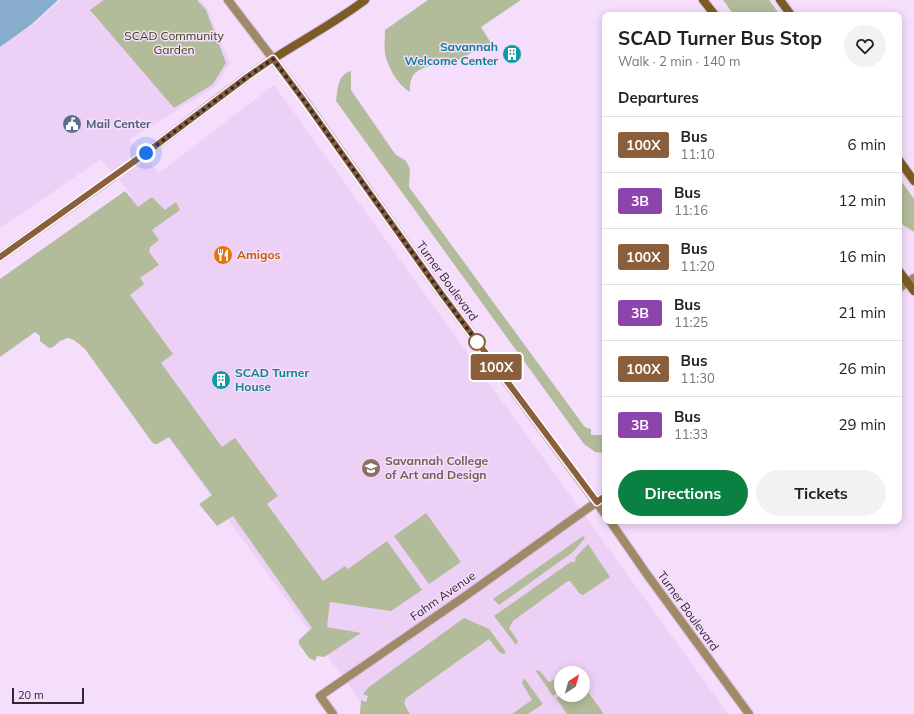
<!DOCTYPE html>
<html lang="en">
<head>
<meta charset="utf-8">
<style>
	body { margin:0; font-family:Mulish,sans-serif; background:#f2f2f2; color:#222; height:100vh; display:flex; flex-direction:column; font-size:15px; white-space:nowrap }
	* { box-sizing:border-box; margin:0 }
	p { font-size:13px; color:#767676 }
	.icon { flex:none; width:22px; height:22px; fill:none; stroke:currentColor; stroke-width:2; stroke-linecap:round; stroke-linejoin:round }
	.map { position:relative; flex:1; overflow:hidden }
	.side { position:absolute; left:602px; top:12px; width:300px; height:512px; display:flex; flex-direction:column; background:#fff; border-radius:8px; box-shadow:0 2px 10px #0003 }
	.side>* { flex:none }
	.badge { padding:0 8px; border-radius:3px; font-size:14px; line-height:26px }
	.needle { width:26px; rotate:37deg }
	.fabs { position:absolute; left:554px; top:666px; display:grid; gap:8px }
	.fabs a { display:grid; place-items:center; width:36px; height:36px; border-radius:50%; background:#fff; box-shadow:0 2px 10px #0003; font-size:20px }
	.scale { position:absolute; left:12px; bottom:10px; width:72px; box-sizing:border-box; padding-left:4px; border:2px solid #302732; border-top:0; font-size:11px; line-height:14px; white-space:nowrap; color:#302732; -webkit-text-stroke:3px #f5ddfc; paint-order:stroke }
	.you { position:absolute; width:20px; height:20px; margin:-10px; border:3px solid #fff; border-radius:50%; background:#1a73e8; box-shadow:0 0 0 6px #1a73e833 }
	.map>.badge { position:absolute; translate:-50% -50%; box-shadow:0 0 0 2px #fff }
	h2 { padding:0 16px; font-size:15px; line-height:36px }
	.round { display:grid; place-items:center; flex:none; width:42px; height:42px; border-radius:21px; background:#f2f2f2 }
	.overview { display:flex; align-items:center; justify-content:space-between; height:68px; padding:0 16px }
	h1 { font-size:19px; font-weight:700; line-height:30px }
	.action { display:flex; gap:8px; margin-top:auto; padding:8px 16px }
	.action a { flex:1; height:46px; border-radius:24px; background:#0b8043; color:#fff; font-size:16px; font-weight:700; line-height:46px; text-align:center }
	.action a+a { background:#f2f2f2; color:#222 }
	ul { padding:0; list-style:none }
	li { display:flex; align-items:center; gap:12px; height:56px; padding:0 16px; border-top:1px solid #e0e0e0 }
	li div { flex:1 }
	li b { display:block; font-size:15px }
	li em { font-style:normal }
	li .badge { min-width:44px; font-weight:700; text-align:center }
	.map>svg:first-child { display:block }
	.built { fill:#ecd0f5; fill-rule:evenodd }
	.green { fill:#b2bc9a }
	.water { fill:#87accc }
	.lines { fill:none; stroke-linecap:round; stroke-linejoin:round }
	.secondary-tunnel { stroke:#ceb9d4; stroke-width:8; stroke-dasharray:8 4; stroke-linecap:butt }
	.street-casing { stroke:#d2bcd8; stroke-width:10 }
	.secondary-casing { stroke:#d2bcd8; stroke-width:10 }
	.street { stroke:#9f8967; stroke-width:8 }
	.secondary { stroke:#7c5b25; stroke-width:8 }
	.line-casing { stroke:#fff; stroke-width:9 }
	.line { stroke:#8b5e3c; stroke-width:6 }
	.walk { stroke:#302732; stroke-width:4; stroke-dasharray:0 7.2 }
	.stop-dot { fill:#fff; stroke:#8b5e3c; stroke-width:2 }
	.labels { text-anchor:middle; stroke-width:3; stroke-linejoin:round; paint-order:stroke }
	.park-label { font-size:12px; fill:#394412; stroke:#f5ddfc }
	.culture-label { font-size:12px; font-weight:bold; fill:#0d838f; stroke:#f5ddfc; text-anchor:end }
	.service-label { font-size:12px; font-weight:bold; fill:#4e5e75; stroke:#f5ddfc; text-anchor:start }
	.food-label { font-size:12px; font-weight:bold; fill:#c56008; stroke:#f5ddfc; text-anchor:start }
	.street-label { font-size:12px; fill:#302732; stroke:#f5ddfc }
	.education-label { font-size:12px; font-weight:bold; fill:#785e54; stroke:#f5ddfc; text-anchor:start }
</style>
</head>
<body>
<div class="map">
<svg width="914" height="714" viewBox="0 0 914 714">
	<rect width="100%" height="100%" fill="#f5ddfc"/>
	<path class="built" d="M 0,0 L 4,0 L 30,28 L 61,0 L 200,0 L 208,10 L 230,63 L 216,86 L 129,140 L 159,173 L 274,85 L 728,714 L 370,714 L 41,263 L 132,195 L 101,159 L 0,228 L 0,48 L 4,44 L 0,39 ZM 561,673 L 583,673 L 583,695 L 561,695 Z"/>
	<g class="green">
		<path d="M 104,0 L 197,0 L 206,10 L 226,63 L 213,84 L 174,108 L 90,10 Z"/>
		<path d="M 428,0 L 521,0 L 481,27 L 491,43 L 444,67 L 437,64 C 419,69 409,71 410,92 C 397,84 388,68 385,53 C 384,46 385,38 385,30 Z"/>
		<path d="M 723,0 L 769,0 L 780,15 L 734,15 Z"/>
		<path d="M 351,71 L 351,90 L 395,154 L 406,161 L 410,169 L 409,187 L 584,426 L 587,428 L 591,429 L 591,435 L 605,435 L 605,453 L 595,452 L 584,444 L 336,101 C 338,89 337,75 351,71 Z"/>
		<path d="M 899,178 L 914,199 L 914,232 L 903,225 L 899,219 Z"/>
		<path d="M 125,191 L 138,207 L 152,197 L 165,210 L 176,202 L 180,210 L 152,230 L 159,240 L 150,247 L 149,252 L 159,265 L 140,278 L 144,284 L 130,295 L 173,354 L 161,363 L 222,447 L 235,438 L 278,496 L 267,504 L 323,581 L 345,566 L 348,569 L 387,541 L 422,590 L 391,611 L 330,602 L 327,627 L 361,633 L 324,657 L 317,656 L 315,661 L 309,658 L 299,644 L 299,640 L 312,628 L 233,516 L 217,526 L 199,504 L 212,495 L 169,437 L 157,444 L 154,444 L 152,442 L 85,349 L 74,340 L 68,338 L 60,341 L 53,347 L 49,348 L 40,341 L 40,336 L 35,332 L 0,357 L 0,279 Z"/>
		<path d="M 426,513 L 461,562 L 429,584 L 394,536 Z"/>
		<path d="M 583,536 L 585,538 L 573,552 L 499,605 L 493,599 Z"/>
		<path d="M 588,544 L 610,577 L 583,595 L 580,594 L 570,581 L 568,581 L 513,621 L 509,628 L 518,641 L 516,645 L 494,616 L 572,561 L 573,563 L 576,560 L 575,558 Z"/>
		<path d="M 464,618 L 489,629 L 506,652 L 504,654 L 500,653 L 489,639 L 406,698 C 402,704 407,708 410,714 L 360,714 L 361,700 L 366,702 L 368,696 L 363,694 L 369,687 Z"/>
		<path d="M 535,670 L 540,671 L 549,682 L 561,676 L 561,690 L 553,696 Z"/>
		<path d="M 524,678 L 543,704 L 528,714 L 512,714 L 532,700 L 522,683 Z"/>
		<path d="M 583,685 L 604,714 L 567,714 L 556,698 L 561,694 L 561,695 L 583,695 Z"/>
	</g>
	<path class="water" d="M 0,0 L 58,0 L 32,24 L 0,47 Z"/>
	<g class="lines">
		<path class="secondary-tunnel" d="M 113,177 L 146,153"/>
		<defs>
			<g id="street">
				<path d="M 228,0 L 305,101 L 441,293 L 605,514"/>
				<path d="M 899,288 L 914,278"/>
				<path d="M 610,521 L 646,573 L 749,714"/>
				<path d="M 333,714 L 320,696 L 464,597 L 605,496"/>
			</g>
			<g id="secondary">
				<path d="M 703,0 L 715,15"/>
				<path d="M 780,0 L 791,15"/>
				<path d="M 146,153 C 188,122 229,88 273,59 C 304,39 336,22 365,0"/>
				<path d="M 899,160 L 914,181"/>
				<path d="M 0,257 L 113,177"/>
				<path d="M 899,271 L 914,291"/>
			</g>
		</defs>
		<use href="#street" class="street-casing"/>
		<use href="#secondary" class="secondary-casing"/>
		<use href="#street" class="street"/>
		<use href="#secondary" class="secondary"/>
	</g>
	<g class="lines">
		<defs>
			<path id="line" d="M 0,257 L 146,153 L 247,77 L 273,59 L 305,102 L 441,293 L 597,502 L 605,496"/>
		</defs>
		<use href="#line" class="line-casing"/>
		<use href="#line" class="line"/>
		<path class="walk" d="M 146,153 L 247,77 L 273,59 L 305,102 L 441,293 L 477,342"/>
	</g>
	<defs>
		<symbol id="building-disc" viewBox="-11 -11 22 22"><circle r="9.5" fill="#0f9aa8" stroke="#f5ddfc"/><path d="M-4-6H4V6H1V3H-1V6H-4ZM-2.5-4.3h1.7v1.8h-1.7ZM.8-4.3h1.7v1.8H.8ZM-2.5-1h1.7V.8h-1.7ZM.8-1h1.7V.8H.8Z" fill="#fff"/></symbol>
		<symbol id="civic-disc" viewBox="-11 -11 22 22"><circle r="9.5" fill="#5c6f8a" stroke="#f5ddfc"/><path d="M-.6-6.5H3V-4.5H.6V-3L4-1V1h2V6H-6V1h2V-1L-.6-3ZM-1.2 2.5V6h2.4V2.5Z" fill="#fff"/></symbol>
		<symbol id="restaurant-disc" viewBox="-11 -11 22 22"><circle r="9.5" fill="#e8710a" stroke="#f5ddfc"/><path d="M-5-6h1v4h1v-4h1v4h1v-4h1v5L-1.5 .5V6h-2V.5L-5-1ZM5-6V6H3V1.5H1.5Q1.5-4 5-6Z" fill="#fff"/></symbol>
		<symbol id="university-disc" viewBox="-11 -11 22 22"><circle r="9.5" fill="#8d6e63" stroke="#f5ddfc"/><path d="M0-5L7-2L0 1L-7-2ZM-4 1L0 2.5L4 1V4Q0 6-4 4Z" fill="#fff"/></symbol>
	</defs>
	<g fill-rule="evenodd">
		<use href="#building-disc" x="501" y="43" width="22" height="22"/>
		<use href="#civic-disc" x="61" y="113" width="22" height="22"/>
		<use href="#restaurant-disc" x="212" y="244" width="22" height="22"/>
		<use href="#building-disc" x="210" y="369" width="22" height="22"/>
		<use href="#university-disc" x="360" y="457" width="22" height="22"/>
	</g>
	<circle class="stop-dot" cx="477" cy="342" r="8"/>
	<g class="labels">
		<g class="park-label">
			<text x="174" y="40">SCAD Community<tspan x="174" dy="14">Garden</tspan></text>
		</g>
		<g class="culture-label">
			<text x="498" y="51">Savannah<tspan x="498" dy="14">Welcome Center</tspan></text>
			<text x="235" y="377" text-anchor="start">SCAD Turner<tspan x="235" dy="14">House</tspan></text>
		</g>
		<g class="service-label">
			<text x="86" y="128">Mail Center</text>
		</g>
		<g class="food-label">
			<text x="237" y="259">Amigos</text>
		</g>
		<g class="street-label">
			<text transform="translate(447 281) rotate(54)" y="4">Turner Boulevard</text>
			<text transform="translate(443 596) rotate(-35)" y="4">Fahm Avenue</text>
			<text transform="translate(688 611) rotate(54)" y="4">Turner Boulevard</text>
		</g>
		<g class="education-label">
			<text x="385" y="465">Savannah College<tspan x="385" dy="14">of Art and Design</tspan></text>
		</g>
	</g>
</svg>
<div class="fabs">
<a><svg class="needle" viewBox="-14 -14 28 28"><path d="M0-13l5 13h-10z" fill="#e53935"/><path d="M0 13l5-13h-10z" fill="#767676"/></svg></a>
</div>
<div class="scale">20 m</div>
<div class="you" style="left:146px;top:153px"></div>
<b class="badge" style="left:496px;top:367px;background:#8b5e3c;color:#fff">100X</b>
<section class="side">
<div class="overview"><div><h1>SCAD Turner Bus Stop</h1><p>Walk · 2 min · 140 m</p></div><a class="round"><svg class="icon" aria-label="heart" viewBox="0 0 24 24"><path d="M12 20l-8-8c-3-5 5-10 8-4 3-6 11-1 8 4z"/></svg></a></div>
<h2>Departures</h2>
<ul>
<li><span class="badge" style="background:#8b5e3c;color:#fff">100X</span><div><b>Bus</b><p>11:10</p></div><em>6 min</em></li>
<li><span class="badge" style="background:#8e44ad;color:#fff">3B</span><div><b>Bus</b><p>11:16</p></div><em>12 min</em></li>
<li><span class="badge" style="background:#8b5e3c;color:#fff">100X</span><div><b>Bus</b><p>11:20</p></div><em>16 min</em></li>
<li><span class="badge" style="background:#8e44ad;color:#fff">3B</span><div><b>Bus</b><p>11:25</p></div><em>21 min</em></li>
<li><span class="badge" style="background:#8b5e3c;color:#fff">100X</span><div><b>Bus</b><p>11:30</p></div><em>26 min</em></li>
<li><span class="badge" style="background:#8e44ad;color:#fff">3B</span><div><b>Bus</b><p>11:33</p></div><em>29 min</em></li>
</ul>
<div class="action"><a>Directions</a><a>Tickets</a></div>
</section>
</div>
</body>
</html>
